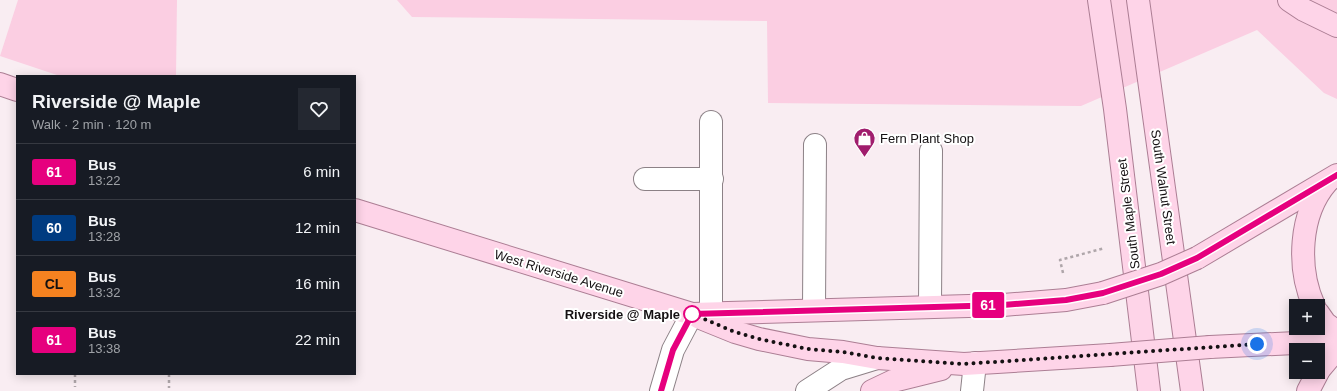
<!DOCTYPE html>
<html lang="en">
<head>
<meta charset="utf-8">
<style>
	body { margin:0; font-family:Helvetica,sans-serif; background:#242831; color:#f1f3f6; height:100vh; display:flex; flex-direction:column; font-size:15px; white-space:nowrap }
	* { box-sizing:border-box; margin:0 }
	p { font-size:13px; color:#9ea1a6 }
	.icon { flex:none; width:22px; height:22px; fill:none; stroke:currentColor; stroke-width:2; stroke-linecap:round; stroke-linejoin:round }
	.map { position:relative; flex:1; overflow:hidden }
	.details { position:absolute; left:16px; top:75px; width:340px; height:300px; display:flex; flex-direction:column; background:#171b24; border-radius:0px; box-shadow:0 2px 10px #0003 }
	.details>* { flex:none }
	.badge { padding:0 8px; border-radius:3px; font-size:14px; line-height:26px }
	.tools { position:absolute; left:1289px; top:299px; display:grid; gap:8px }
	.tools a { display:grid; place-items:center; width:36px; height:36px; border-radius:0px; background:#171b24; box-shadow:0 2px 10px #0003; font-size:20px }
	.you { position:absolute; width:20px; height:20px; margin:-10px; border:3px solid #fff; border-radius:50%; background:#1a73e8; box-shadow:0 0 0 6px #1a73e833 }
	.map>.badge { position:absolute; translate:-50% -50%; box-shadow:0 0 0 2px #fff }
	.round { display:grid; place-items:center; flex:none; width:42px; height:42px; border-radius:0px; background:#242831 }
	.head { display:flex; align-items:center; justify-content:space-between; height:68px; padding:0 16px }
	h1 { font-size:19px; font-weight:700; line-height:30px }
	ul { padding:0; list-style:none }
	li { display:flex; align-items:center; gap:12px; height:56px; padding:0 16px; border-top:1px solid #363941 }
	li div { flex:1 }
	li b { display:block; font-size:15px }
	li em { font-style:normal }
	li .badge { min-width:44px; font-weight:700; text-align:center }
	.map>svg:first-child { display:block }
	.green { fill:#fbcee2 }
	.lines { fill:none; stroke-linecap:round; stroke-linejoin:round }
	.minor-casing { stroke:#8c8186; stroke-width:24 }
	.major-casing { stroke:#ac7e94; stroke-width:24 }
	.path { stroke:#afa6aa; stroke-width:2.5; stroke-dasharray:3 3; stroke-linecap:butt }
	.minor { stroke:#fff; stroke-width:22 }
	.major { stroke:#fed4e8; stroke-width:22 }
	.major-bridge-casing { stroke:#ac7e94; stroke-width:24; stroke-linecap:butt }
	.major-bridge { stroke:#fed4e8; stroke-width:22 }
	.line-casing { stroke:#fff; stroke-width:9 }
	.line { stroke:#e6007e; stroke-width:6 }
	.walk { stroke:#151113; stroke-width:4; stroke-dasharray:0 7.2 }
	.stop-dot { fill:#fff; stroke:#e6007e; stroke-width:2 }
	.labels { text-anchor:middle; stroke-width:4; stroke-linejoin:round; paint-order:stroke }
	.poi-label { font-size:13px; fill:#151113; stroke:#fff; text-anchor:start }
	.street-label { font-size:13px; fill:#151113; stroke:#fff }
	.stop-label { font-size:13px; font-weight:bold; fill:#151113; stroke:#fff; text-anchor:end }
</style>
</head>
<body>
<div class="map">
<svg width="1337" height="391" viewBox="0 0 1337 391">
	<rect width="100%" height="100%" fill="#f9edf2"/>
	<g class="green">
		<path d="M 18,0 L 177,0 L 176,76 L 60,76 L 0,56 Z"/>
		<path d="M 397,0 L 1337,0 L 1337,99 L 1324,93 L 1257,30 L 1081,106 L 768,103 L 767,21 L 412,17 Z"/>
	</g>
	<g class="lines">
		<defs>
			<g id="minor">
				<path d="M 711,122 L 711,314"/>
				<path d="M 645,179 L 712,179"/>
				<path d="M 930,306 L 931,151"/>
				<path d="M 814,310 L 815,145"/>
				<path d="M 661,391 L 673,350 L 692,314"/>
				<path d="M 807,391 L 841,369 L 877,358"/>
				<path d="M 972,391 L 975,363"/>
			</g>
			<g id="major">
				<path d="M 1099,0 L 1115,109 L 1149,391"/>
				<path d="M 1138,0 L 1192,391"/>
				<path d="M 1289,0 L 1304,10 L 1337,26"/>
				<path d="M 0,84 L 17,90"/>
				<path d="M 355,210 L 692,314 L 1003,305 L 1066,300 L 1103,293"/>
				<path d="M 1197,258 L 1337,175"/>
				<path d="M 1314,306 C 1297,268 1299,214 1327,182"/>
				<path d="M 1318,313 L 1325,323 L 1337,332"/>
				<path d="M 698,317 L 735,332 L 759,339 L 808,349 L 843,352 L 877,358 L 964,364 L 1110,355"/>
				<path d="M 1210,347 L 1337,341"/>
				<path d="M 1318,371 L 1329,358 L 1337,352"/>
				<path d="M 872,391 L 893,381 L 941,369"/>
				<path d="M 1308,391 L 1318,372"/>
			</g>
		</defs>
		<use href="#minor" class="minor-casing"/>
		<use href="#major" class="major-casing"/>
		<g class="path">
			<path d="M 1063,273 L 1060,260 L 1105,248"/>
			<path d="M 75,374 L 75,387"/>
			<path d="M 169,374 L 169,388"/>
		</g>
		<use href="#minor" class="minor"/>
		<use href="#major" class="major"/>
		<defs>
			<g id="major-bridge">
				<path d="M 1103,293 L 1161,274 L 1197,258"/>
				<path d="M 1110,355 L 1210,347"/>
			</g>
		</defs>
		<use href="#major-bridge" class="major-bridge-casing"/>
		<use href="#major-bridge" class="major-bridge"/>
	</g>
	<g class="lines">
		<defs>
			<path id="line" d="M 661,391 L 673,350 L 692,314 L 1003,305 L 1066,300 L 1103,293 L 1161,274 L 1197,258 L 1337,175"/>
		</defs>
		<use href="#line" class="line-casing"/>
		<use href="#line" class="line"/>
		<path class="walk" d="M 692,314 L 735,332 L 759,339 L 808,349 L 843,352 L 877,358 L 964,364 L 1257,344"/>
	</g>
	<defs>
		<symbol id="shop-pin" viewBox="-11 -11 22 30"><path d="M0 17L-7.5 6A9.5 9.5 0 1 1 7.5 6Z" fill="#a01d6d" stroke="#fff"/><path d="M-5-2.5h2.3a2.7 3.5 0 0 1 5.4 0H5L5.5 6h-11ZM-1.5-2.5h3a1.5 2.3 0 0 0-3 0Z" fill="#fff"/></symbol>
	</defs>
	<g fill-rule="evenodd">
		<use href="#shop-pin" x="852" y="126" width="25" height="34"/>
	</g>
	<circle class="stop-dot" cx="692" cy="314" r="8"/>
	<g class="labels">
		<g class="poi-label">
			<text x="880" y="143">Fern Plant Shop</text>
		</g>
		<g class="street-label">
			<text transform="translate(1164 187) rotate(82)" y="5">South Walnut Street</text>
			<text transform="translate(1128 214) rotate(-97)" y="5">South Maple Street</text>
			<text transform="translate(559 273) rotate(17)" y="5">West Riverside Avenue</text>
		</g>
		<g class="stop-label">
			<text x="680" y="319">Riverside @ Maple</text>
		</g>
	</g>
</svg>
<div class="tools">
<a>+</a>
<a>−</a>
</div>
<div class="you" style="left:1257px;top:344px"></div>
<b class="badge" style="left:988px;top:305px;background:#e6007e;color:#fff">61</b>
<section class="details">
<div class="head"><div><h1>Riverside @ Maple</h1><p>Walk · 2 min · 120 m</p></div><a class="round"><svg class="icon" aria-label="heart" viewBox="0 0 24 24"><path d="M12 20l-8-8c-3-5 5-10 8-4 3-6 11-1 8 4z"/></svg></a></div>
<ul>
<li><span class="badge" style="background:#e6007e;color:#fff">61</span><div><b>Bus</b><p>13:22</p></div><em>6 min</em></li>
<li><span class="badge" style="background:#003b80;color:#fff">60</span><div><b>Bus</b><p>13:28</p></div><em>12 min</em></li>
<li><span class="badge" style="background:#f58220;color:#111">CL</span><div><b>Bus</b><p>13:32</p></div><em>16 min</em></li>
<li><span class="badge" style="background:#e6007e;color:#fff">61</span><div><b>Bus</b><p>13:38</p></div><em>22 min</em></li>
</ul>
</section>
</div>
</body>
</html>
